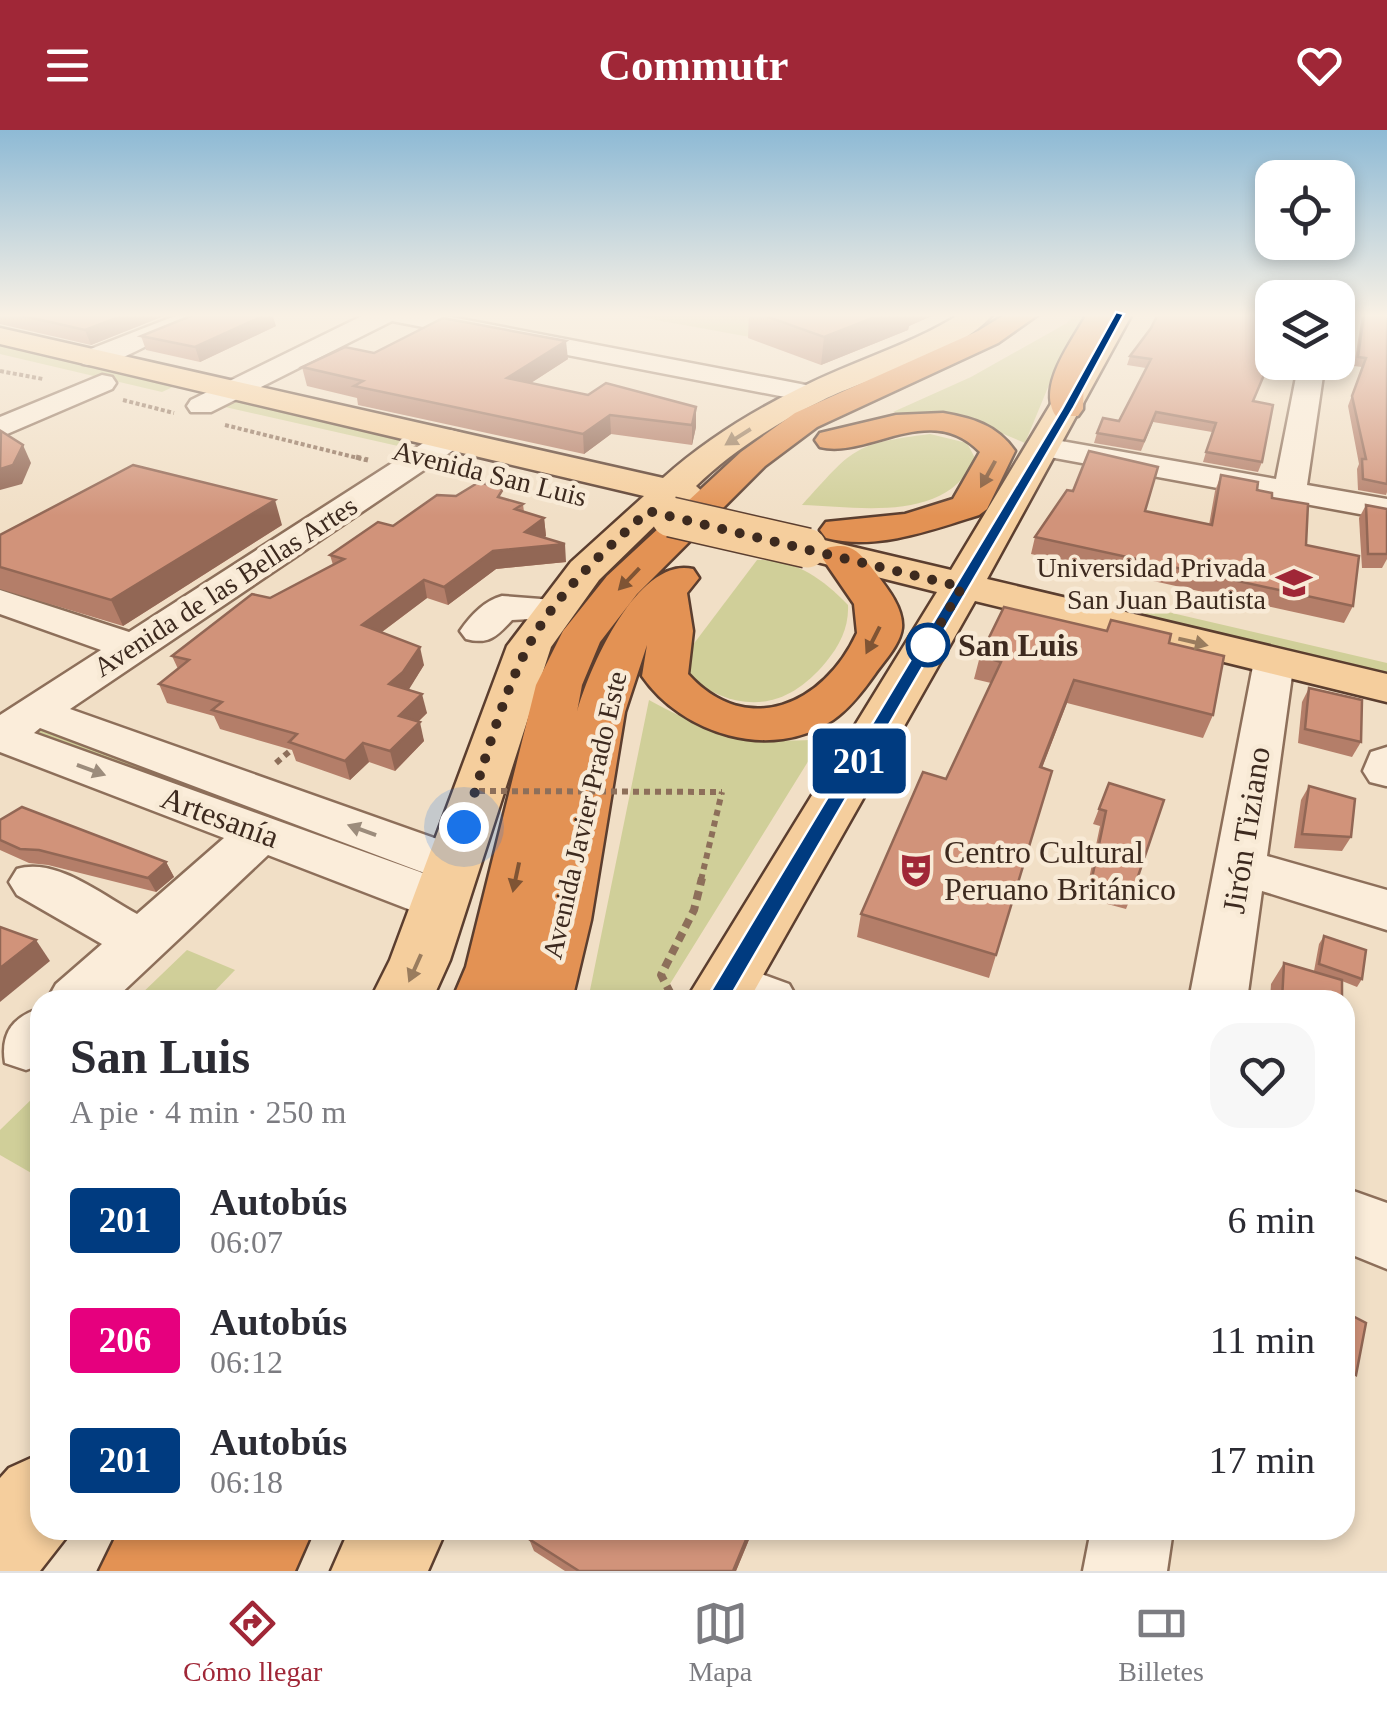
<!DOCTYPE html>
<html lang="es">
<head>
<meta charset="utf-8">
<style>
	body { margin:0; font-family:"Times New Roman",serif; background:#f7f7f7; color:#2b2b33; height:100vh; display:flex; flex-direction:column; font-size:38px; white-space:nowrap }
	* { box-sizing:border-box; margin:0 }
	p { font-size:32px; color:#7c7c81 }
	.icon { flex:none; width:55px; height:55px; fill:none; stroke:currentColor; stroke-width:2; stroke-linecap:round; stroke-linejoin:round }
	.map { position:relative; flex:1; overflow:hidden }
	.panel { position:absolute; left:30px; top:860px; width:1325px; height:550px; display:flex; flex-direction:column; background:#fff; border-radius:30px; box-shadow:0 5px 15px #0003 }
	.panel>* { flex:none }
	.badge { padding:0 20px; border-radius:8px; font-size:35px; line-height:65px }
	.tools { position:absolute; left:1255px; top:30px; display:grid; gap:20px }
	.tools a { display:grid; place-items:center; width:100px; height:100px; border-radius:20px; background:#fff; box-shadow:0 5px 15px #0003; font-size:50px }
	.you { position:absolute; width:50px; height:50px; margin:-25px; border:8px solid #fff; border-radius:50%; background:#1a73e8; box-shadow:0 0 0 15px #1a73e833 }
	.map>.badge { position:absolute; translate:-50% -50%; box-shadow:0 0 0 5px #fff }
	.round { display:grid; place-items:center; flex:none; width:105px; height:105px; border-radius:30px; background:#f7f7f7 }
	.summary { display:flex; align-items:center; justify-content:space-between; height:170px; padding:0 40px }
	h1 { font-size:48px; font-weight:700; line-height:75px }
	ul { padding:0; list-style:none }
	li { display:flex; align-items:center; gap:30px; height:120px; padding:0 40px }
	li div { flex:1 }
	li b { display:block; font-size:38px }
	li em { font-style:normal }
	li .badge { min-width:110px; font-weight:700; text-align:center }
	header { display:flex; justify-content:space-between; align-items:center; height:130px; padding:0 40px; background:#a02737; color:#fff; font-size:45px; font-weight:700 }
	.tab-bar { display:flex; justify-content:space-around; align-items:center; height:140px; border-top:2px solid #e1e1e2; background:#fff; font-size:28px; color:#7c7c81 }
	.tab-bar a { display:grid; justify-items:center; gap:5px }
	.tab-bar .selected { color:#a02737 }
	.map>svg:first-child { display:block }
	.green { fill:#d0cf99 }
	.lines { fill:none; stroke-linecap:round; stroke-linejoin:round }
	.minor-casing { stroke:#8d6f5a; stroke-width:5 }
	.major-casing { stroke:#5b3e2f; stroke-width:5 }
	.highway-casing { stroke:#5b3e2f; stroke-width:5 }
	.path-far3 { stroke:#8d6f5a; stroke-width:4; stroke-dasharray:4 2.5; stroke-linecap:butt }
	.path-far2 { stroke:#8d6f5a; stroke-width:5; stroke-dasharray:5 4; stroke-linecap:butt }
	.path-far1 { stroke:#8d6f5a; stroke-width:6; stroke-dasharray:6 5; stroke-linecap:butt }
	.path { stroke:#8d6f5a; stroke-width:8; stroke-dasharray:9 6; stroke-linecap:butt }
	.minor { fill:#fbedda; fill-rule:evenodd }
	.major { fill:#f5ce9d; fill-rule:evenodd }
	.highway { fill:#e39254; fill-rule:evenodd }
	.major-bridge-casing { stroke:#5b3e2f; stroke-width:42; stroke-linecap:butt }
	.path-bridge { stroke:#8d6f5a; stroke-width:6; stroke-dasharray:6 5; stroke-linecap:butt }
	.major-bridge { stroke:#f5ce9d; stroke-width:39 }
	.wall { fill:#b47e69 }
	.shaded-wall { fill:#926755 }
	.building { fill:#d1937a; stroke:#926755; stroke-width:2.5 }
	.oneway { fill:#997c5e }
	.oneway2 { fill:#7f5434 }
	.oneway3 { fill:#9c8c7c }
	.line { fill:#003b80; stroke:#fff; stroke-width:2.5 }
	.walk { stroke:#3d2a1f; stroke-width:10; stroke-dasharray:0 18 }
	.stop-dot { fill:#fff; stroke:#003b80; stroke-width:5 }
	.labels { text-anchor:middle; stroke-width:9; stroke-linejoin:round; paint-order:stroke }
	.far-street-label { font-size:28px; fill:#3d2a1f; stroke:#f8ead6 }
	.far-poi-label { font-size:28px; fill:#3d2a1f; stroke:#f8ead6; text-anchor:end }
	.stop-label { font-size:32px; font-weight:bold; fill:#3d2a1f; stroke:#f8ead6; text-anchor:start }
	.street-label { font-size:32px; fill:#3d2a1f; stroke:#f8ead6 }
	.poi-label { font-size:32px; fill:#3d2a1f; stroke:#f8ead6; text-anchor:start }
</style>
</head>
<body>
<header><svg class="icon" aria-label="menu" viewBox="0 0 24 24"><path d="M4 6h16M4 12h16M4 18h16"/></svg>Commutr<svg class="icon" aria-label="heart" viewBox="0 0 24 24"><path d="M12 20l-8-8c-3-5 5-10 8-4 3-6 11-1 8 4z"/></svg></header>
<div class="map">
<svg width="1387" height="1441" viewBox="0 0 1387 1441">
	<rect width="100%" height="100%" fill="#f1dfc6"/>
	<g class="green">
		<path d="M 623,184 L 821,184 L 750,207 Z"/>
		<path d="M 1074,184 L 1088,184 L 1051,250 L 1025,313 L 977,293 L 893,282 L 971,247 L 1067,193 Z"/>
		<path d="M 0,214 L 177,255 L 162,262 L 0,224 Z"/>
		<path d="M 239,269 L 409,309 L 398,316 L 225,277 Z"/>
		<path d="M 930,304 L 967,313 L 975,328 C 948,393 860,377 802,375 C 854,318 852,314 930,304 Z"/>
		<path d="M 757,430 C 795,429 822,448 848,475 C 849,497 840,515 826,532 C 783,584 735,583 684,544 L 683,528 Z"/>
		<path d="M 988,448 L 1125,478 L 1159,480 L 1387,533 L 1387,551 L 984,451 Z"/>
		<path d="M 649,570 C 710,604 752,615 822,609 L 660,870 L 588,870 Z"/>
		<path d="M 48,595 L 405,732 L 397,745 L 38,602 Z"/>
		<path d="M 187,820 L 235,840 L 206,870 L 135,870 Z"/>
		<path d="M 40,961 L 40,1048 L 0,1025 L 0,1000 Z"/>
	</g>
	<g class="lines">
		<defs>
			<g id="minor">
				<path d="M 180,184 L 249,184 C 231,203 218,192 197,195 C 163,200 116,242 83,234 L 79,228 L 83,222 Z"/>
				<path d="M 366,184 L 435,184 L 811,256 L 821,258 L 825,264 L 821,270 L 811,272 L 392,191 L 211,282 L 191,282 L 187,276 L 191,270 Z"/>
				<path d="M 1299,232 L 1325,232 L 1307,355 L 1387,369 L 1387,389 L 1044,326 L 1033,324 L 1029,317 L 1033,310 L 1044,308 L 1276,349 Z"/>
				<path d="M 102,245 L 112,247 L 116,253 L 112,259 L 0,307 L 0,287 Z"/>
				<path d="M 450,300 L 461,303 L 465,309 L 461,315 L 70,579 L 471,721 L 478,734 L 471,747 L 453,752 L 435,747 L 40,598 L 34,603 L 459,756 L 466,770 L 459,784 L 440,789 L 421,784 L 268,725 L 114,870 L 47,870 L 56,854 L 102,814 L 17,765 L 9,752 L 17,739 C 56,727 102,765 137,784 L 224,708 L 0,622 L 0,585 L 101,520 L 0,484 L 0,460 L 129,502 L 439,303 Z"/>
				<path d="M 502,466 L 567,471 L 572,479 L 567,487 L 512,490 C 497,506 489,515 466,509 L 460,501 C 471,485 484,471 502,466 Z"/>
				<path d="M 1274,519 L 1288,522 L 1294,531 L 1267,726 L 1387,760 L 1387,800 L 1262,761 L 1247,870 L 1189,870 L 1254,531 L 1260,522 Z"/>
				<path d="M 1387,617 L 1387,656 L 1386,656 L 1370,652 L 1363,641 L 1371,622 Z"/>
				<path d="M 728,832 L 789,854 L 798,870 L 708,870 L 700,854 L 708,838 Z"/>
				<path d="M 40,878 L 40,935 L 26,940 L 5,933 C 0,902 14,887 40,878 Z"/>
				<path d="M 1345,1058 L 1387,1073 L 1387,1139 L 1345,1122 Z"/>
				<path d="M 1091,1400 L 1173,1400 L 1167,1441 L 1083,1441 Z"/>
			</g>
			<g id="major">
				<path d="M 960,184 L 993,184 C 961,224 869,247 823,270 C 778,292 732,321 696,356 L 706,365 L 701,373 L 678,373 L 599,450 L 551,517 L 450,830 L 432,870 L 370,870 L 390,830 L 507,516 L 571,432 L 644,366 L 0,214 L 0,198 L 663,348 C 703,312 749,283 798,259 C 852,231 909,216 960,184 Z"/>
				<path d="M 1105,184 L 1132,184 L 987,449 L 1387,544 L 1387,572 L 975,471 L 749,870 L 686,870 L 937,462 L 793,426 L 787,418 L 793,410 L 807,406 L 951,440 Z"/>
				<path d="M 40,1324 L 40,1400 L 72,1400 L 40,1441 L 0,1441 L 0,1348 L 9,1338 Z"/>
				<path d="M 349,1400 L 446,1400 L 428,1441 L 331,1441 Z"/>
			</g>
			<g id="highway">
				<path d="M 1006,184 L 1039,184 L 998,213 L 817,297 L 765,336 L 637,464 L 600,512 L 582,555 L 577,582 C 589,538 638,426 693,439 L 699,448 L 687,463 L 693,501 L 688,544 C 747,609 824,575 857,503 L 854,474 L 821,426 L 827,418 C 850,412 857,420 871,437 C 883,453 904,476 902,498 C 900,515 884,531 875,544 C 863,561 850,578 833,590 C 771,632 682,604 642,546 L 647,515 L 625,582 L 591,790 L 572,870 L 452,870 L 466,837 L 536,555 L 563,501 L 607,446 L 741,322 L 795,283 L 978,201 Z"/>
				<path d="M 1087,184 L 1114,184 L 1084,244 L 1083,279 L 1078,286 L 1056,286 C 1036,256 1073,210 1087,184 Z"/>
				<path d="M 943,283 C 972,288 997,295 1015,321 L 987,379 L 979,385 C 932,400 875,421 826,408 L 820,400 L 826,392 L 905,384 L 953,369 L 980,322 C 930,270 868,329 820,317 L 815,310 L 820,303 L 896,285 Z"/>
				<path d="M 119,1400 L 313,1400 L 295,1441 L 99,1441 Z"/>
			</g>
		</defs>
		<use href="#minor" class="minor-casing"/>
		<use href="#major" class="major-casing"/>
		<use href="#highway" class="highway-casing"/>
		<g class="path-far3">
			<path d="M 0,241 L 43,249"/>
			<path d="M 123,270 L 174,283"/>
			<path d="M 225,295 L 366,330"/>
		</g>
		<path class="path-far2" d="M 356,327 L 368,330"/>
		<g class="path-far1">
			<path d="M 276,633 L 297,615"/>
			<path d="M 701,750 L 722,662"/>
		</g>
		<path class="path" d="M 671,864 L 661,845 L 694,780 L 702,748"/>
		<use href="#minor" class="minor"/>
		<use href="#major" class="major"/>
		<use href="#highway" class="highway"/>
		<defs>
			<path id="major-bridge" d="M 671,387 L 807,418"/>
		</defs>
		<use href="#major-bridge" class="major-bridge-casing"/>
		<path class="path-bridge" d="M 479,661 L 722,662"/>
		<use href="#major-bridge" class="major-bridge"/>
	</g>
	<g class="wall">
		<path d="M 0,184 L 169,184 L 91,215 L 0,194 Z"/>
		<path d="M 749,184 L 936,184 L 909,196 L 908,200 L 821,235 L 748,208 Z"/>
		<path d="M 1360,184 L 1387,184 L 1387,362 L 1386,365 L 1358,360 L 1357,339 L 1359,334 L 1348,276 L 1362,237 L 1354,236 L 1361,191 Z"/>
		<path d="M 276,196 L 200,232 L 146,220 L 141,206 Z"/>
		<path d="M 1151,198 L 1253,271 L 1262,332 L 1258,342 L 1203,332 L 1212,302 L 1153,292 L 1141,321 L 1094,313 L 1097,303 L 1119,291 L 1146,238 L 1127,235 L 1130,226 Z"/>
		<path d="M 374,223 L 568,229 L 531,253 L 696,297 L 692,315 L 611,304 L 584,324 L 358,275 L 357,268 L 307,256 L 302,237 Z"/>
		<path d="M 1221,345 L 1272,368 L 1353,476 L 1344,493 L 1031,424 L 1035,407 L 1145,381 L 1209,395 L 1215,361 Z"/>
		<path d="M 505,369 L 523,374 L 524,382 L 544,388 L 546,406 L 544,408 L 566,432 L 496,439 L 448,475 L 427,468 L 382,502 L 424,535 L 408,560 L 427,583 L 418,592 L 424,611 L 395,641 L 369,632 L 350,650 L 296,631 L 292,620 L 220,599 L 214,586 L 167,573 L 159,554 L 178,539 L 172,526 L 270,468 L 333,435 L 330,425 L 393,396 Z"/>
		<path d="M 1366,375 L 1387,379 L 1387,429 L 1382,438 L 1362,438 L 1359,388 Z"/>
		<path d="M 282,395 L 123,496 L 0,459 L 0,405 Z"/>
		<path d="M 1107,501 L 1169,513 L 1213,585 L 1203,608 L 1067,573 L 1042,638 L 1052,641 L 989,848 L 857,807 L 861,784 L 946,649 L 991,553 L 974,549 L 980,526 Z"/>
		<path d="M 1309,558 L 1361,612 L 1352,627 L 1298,613 L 1302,572 Z"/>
		<path d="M 1109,653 L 1132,764 L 1126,779 L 1085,768 L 1100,696 L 1093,694 Z"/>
		<path d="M 1309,656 L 1351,707 L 1342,721 L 1294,718 L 1301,670 Z"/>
		<path d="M 0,690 L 166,732 L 174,747 L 156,762 L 48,735 L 29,733 L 0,720 Z"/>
		<path d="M 1324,806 L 1362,849 L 1357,857 L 1342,851 L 1342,870 L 1270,870 L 1271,854 L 1284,833 L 1314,841 L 1319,814 Z"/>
		<path d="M 1345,1182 L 1356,1245 L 1345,1254 Z"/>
		<path d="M 534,1400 L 753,1400 L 736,1441 L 565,1441 L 534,1421 L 529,1409 Z"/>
	</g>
	<g class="shaded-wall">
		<path d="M 127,184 L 169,184 L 91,215 L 85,200 Z"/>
		<path d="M 267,184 L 272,184 L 276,196 L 200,232 L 195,217 Z"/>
		<path d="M 883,184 L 936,184 L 909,196 L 908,200 L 821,235 L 824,207 Z"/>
		<path d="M 566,211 L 568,229 L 509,267 L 507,248 Z"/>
		<path d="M 696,277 L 696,297 L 692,315 L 692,295 Z"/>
		<path d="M 610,285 L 611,304 L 584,324 L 583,304 Z"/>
		<path d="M 23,315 L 31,333 L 22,354 L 0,360 L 0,339 Z"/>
		<path d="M 275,370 L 282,395 L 123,496 L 111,470 Z"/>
		<path d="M 544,388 L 546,406 L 529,418 L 565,414 L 566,432 L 496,439 L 448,475 L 444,457 L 493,421 Z"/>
		<path d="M 424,450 L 427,468 L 367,513 L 362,495 Z"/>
		<path d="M 420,517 L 424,535 L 408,561 L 389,554 Z"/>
		<path d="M 1074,550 L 1067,573 L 1033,661 L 1040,637 Z"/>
		<path d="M 422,564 L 427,583 L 404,605 L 399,586 Z"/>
		<path d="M 420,592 L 424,611 L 395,641 L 390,621 Z"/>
		<path d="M 363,613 L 369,632 L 350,650 L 345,631 Z"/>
		<path d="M 166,732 L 174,747 L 156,762 L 148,748 Z"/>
		<path d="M 36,810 L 50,831 L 0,872 L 0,838 Z"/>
		<path d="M 750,1400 L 753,1400 L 736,1441 L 733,1441 Z"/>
	</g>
	<g class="building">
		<path d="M 15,184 L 127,184 L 85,200 Z"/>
		<path d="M 267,184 L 195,217 L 141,206 L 193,185 Z"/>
		<path d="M 760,184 L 883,184 L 824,207 Z"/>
		<path d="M 1158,184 L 1272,184 L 1272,226 L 1253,271 L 1273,275 L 1262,332 L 1206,322 L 1216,293 L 1156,282 L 1144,311 L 1097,303 L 1103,288 L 1119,291 L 1151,229 L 1130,226 L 1151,198 Z"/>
		<path d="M 1364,184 L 1387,184 L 1387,354 L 1363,349 L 1362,329 L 1366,329 L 1352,266 L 1366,228 L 1358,227 Z"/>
		<path d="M 443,188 L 566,211 L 507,248 L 588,265 L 606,253 L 696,277 L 692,295 L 610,285 L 583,304 L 354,256 L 363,251 L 302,237 L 345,217 L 374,223 Z"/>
		<path d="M 1,301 L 23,315 L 13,335 L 0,339 Z"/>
		<path d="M 1089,321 L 1158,337 L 1145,381 L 1212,395 L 1221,345 L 1258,352 L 1257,360 L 1272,363 L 1272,368 L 1308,374 L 1306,415 L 1359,426 L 1353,476 L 1035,407 L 1067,360 L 1073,361 Z"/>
		<path d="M 133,335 L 275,370 L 111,470 L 0,437 L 0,405 Z"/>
		<path d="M 479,352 L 503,359 L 498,367 L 523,374 L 515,379 L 544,388 L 525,402 L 565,414 L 493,421 L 444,457 L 424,450 L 362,495 L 420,517 L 403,542 L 389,554 L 422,564 L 399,586 L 420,592 L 390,621 L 363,613 L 345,631 L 289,612 L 297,604 L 212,580 L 222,572 L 159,554 L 189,530 L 172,526 L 252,464 L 270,468 L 344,429 L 330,425 L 378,392 L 393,396 L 437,365 L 456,366 Z"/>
		<path d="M 1366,375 L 1387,379 L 1387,424 L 1368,424 Z"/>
		<path d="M 1004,477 L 1107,501 L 1111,490 L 1171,504 L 1169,513 L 1224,526 L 1213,585 L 1074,550 L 1040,637 L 1052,641 L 996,825 L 861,784 L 923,642 L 946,649 L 1001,532 L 980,526 Z"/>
		<path d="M 1309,558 L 1362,570 L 1361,612 L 1305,599 Z"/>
		<path d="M 1109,653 L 1164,670 L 1132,764 L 1091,753 L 1106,681 L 1099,679 Z"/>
		<path d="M 1309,656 L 1355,669 L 1351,707 L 1302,704 Z"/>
		<path d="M 22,677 L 166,732 L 148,748 L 39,720 L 20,719 L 0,710 L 0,690 Z"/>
		<path d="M 0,797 L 36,810 L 0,838 Z"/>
		<path d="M 1324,806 L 1366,820 L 1362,849 L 1319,834 Z"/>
		<path d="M 1284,833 L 1342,850 L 1342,870 L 1282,870 Z"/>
		<path d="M 1345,1182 L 1366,1193 L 1356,1245 L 1345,1239 Z"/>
		<path d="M 534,1400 L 750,1400 L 733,1441 L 579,1441 L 529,1409 Z"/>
	</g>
	<defs><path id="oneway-solid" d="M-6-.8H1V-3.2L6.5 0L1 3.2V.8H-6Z" transform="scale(2.5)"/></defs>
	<g class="oneway">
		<use href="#oneway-solid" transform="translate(738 307) rotate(148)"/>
		<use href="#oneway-solid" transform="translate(1193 512) rotate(13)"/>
		<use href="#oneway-solid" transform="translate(415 838) rotate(114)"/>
	</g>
	<g class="oneway2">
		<use href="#oneway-solid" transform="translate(988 344) rotate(119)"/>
		<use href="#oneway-solid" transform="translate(629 449) rotate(134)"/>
		<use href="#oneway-solid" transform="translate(873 510) rotate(117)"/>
		<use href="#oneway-solid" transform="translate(516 747) rotate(102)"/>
	</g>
	<g class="oneway3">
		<use href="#oneway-solid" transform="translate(91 640) rotate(20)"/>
		<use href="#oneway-solid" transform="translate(362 700) rotate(-160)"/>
	</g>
	<linearGradient id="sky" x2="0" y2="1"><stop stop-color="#8ebad5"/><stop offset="0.48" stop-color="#f9f1e5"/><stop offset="1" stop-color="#f9f1e5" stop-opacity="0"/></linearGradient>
	<rect width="1387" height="386" fill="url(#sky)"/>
	<path class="line" d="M 1116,182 L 1124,184 L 1073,279 L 725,876 L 709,876 L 706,870 L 709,864 L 1062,279 Z"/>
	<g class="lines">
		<path class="walk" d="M 464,697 C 483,638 505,552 537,501 C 566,454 608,418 648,381 L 962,457 L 925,520 L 928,515"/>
	</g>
	<defs>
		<symbol id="university-bare" viewBox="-9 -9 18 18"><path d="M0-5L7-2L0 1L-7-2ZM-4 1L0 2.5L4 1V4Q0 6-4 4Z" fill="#a02737" stroke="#f8ead6" stroke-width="2.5" paint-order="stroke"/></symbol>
		<symbol id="theatre-bare" viewBox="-9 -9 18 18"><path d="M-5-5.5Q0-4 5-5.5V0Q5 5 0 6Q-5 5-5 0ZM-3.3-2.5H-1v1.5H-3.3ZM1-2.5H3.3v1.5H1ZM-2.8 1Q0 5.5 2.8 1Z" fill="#a02737" stroke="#f8ead6" stroke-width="2.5" paint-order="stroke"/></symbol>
	</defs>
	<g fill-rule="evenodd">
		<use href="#university-bare" x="1269" y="428" width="50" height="50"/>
		<use href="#theatre-bare" x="891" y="715" width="50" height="50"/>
	</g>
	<circle class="stop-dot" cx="928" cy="515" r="20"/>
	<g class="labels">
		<g class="far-street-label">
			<text transform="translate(490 343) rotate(14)" y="10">Avenida San Luis</text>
			<text transform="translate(225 456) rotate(-33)" y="10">Avenida de las Bellas Artes</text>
			<text transform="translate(584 685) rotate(-77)" y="10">Avenida Javier Prado Este</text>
		</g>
		<g class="far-poi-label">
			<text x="1266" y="447">Universidad Privada<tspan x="1266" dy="32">San Juan Bautista</tspan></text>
		</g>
		<g class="stop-label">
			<text x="958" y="526">San Luis</text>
		</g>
		<g class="street-label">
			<text transform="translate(220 687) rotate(20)" y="11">Artesanía</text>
			<text transform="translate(1246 700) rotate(-81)" y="11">Jirón Tiziano</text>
		</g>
		<g class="poi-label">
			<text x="944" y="733">Centro Cultural<tspan x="944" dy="37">Peruano Británico</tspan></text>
		</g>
	</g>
</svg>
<div class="tools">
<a><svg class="icon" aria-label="locate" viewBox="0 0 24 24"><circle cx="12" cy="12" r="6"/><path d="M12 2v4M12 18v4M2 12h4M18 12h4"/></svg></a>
<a><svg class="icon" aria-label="layers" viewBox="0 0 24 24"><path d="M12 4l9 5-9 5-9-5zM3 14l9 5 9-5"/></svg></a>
</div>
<div class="you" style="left:464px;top:697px"></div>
<b class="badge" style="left:859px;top:631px;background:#003b80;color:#fff">201</b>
<section class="panel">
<div class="summary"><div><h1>San Luis</h1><p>A pie · 4 min · 250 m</p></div><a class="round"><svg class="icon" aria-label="heart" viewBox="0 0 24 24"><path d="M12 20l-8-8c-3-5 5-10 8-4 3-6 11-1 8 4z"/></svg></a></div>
<ul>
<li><span class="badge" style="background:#003b80;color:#fff">201</span><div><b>Autobús</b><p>06:07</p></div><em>6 min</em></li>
<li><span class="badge" style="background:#e6007e;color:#fff">206</span><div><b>Autobús</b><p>06:12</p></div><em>11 min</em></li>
<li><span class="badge" style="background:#003b80;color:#fff">201</span><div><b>Autobús</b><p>06:18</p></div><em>17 min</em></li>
</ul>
</section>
</div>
<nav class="tab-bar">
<a class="selected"><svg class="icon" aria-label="directions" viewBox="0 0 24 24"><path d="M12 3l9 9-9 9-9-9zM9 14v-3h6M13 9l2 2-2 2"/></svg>Cómo llegar</a>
<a><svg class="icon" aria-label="map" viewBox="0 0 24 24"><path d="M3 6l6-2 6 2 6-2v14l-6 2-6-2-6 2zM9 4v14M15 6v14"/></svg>Mapa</a>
<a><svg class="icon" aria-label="tickets" viewBox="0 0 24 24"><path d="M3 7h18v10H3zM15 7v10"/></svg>Billetes</a>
</nav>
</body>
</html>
